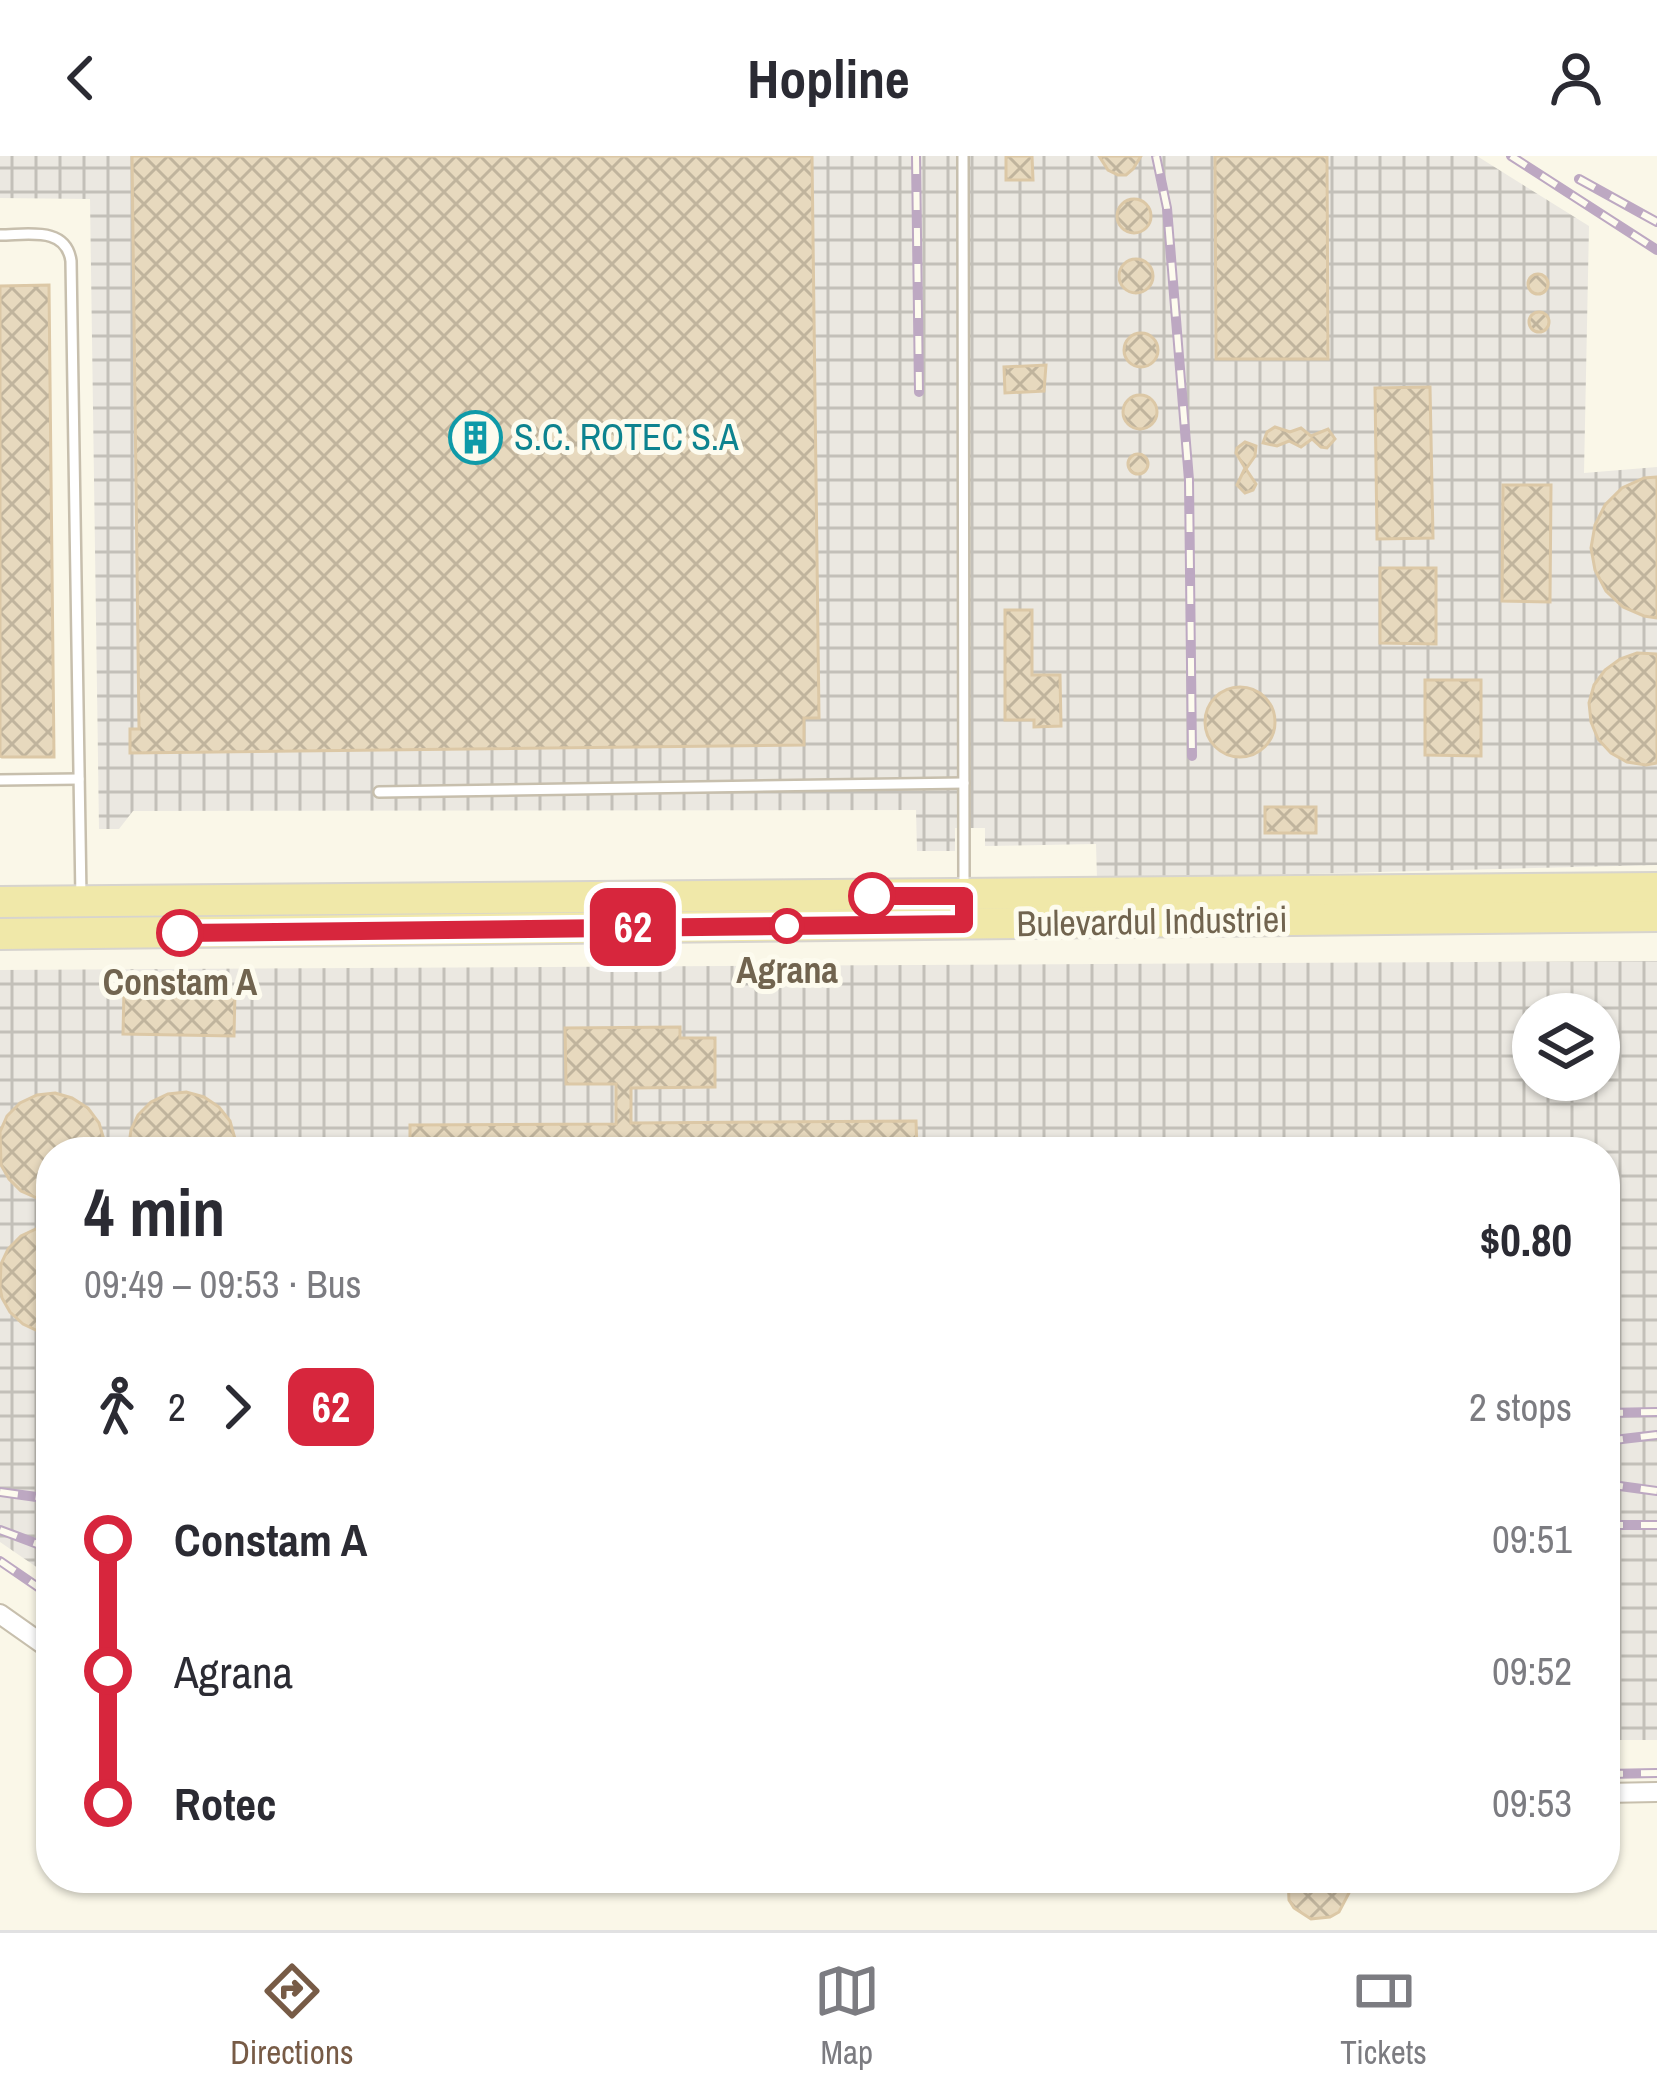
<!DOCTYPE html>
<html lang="en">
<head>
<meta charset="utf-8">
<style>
	body { margin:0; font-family:"Archivo Narrow",sans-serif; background:#f2f2f3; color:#2b2b33; height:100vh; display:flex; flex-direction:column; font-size:45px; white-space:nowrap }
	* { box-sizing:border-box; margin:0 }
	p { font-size:39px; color:#7c7c81 }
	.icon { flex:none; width:66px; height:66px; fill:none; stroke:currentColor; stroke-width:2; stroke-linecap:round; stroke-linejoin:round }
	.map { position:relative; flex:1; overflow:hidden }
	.sheet { position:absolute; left:36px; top:981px; width:1584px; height:756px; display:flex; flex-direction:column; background:#fff; border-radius:48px; box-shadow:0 3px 9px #0004 }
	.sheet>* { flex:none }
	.badge { padding:0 24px; border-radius:18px; font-size:42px; line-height:78px }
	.controls { position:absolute; left:1512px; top:837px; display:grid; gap:24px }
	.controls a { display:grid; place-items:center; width:108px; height:108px; border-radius:50%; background:#fff; box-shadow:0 3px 9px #0004; font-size:60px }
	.map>.badge { position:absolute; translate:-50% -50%; box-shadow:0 0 0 6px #fff }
	.legs { display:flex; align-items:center; gap:18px; height:132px; padding:0 48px; font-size:39px }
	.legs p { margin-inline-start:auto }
	.summary { display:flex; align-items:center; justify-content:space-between; height:204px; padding:0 48px }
	h1 { font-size:66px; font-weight:800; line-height:90px }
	ul { padding:0 48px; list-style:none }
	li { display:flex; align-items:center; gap:42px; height:132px; font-size:45px }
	li i { display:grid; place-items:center; width:18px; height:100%; margin:0 15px; background:currentColor }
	li i::after { content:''; width:30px; height:30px; margin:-15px; border:9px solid; border-radius:50%; background:#fff }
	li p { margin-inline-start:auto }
	li:first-child i { background:linear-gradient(#0000 50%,currentColor 0) }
	li:last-child i { background:linear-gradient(currentColor 50%,#0000 0) }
	header { display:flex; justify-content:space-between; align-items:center; height:156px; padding:0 48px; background:#fff; font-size:54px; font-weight:800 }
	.tab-bar { display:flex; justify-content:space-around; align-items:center; height:168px; border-top:3px solid #e1e1e2; background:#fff; font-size:33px; color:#7c7c81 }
	.tab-bar a { display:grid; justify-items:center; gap:6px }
	.tab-bar .on { color:#775b46 }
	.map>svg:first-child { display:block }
	.industrial { fill:url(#industrial-grid); fill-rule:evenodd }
	.building { fill:url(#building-cross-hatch); stroke:#dcc8a6; stroke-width:3 }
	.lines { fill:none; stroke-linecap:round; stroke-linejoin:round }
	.lane-casing { stroke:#c7bfad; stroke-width:14 }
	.street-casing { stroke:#c7bfad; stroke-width:22 }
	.primary-casing { stroke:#d7d4ce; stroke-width:34 }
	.lane { stroke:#fff; stroke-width:9 }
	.street { stroke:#fff; stroke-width:18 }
	.primary { stroke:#f0e8a9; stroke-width:30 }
	.rail-casing { stroke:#bda8c2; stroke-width:10 }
	.rail { stroke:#fdfbee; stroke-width:6; stroke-dasharray:18; stroke-linecap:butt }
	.line-1-casing { stroke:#fff; stroke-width:27 }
	.line-1 { stroke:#d7263d; stroke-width:18 }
	.stop-1-dot { fill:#fff; stroke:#d7263d; stroke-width:6 }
	.labels { text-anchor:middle; stroke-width:10; stroke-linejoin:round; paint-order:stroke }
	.culture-label { font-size:36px; fill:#0d838f; stroke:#fdfbee; text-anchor:start }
	.street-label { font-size:36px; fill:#71644f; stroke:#fdfbee }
	.stop-label { font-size:36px; font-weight:bold; fill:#71644f; stroke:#fdfbee }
</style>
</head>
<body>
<header><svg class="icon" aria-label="back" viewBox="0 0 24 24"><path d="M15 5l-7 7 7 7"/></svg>Hopline<svg class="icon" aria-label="person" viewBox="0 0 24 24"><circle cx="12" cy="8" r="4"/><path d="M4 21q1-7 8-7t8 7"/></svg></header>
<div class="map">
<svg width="1657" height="1774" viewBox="0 0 1657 1774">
	<defs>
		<pattern id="industrial-grid" width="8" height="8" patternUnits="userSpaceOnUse" patternTransform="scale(3)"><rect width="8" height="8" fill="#ebe8e1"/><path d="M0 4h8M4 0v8" fill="none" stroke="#c3c0b9"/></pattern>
		<pattern id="building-cross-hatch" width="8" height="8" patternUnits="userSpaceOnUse" patternTransform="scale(3)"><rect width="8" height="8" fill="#e7d9be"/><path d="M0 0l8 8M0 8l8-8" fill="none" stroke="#c0b49d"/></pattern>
	</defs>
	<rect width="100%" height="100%" fill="#faf7e8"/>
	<g class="industrial">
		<path d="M 0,0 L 1477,0 L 1589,70 L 1584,317 L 1657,311 L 1657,709 L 1097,723 L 1096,688 L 985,690 L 985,672 L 955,672 L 955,695 L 917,695 L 916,654 L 133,655 L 119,673 L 99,673 L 90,43 L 0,42 Z"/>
		<path d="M 1657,805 L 1657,1584 L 1605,1584 L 1605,996 L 51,996 L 51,1421 L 0,1386 L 0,814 ZM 1533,858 L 1599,858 L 1599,924 L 1533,924 Z"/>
	</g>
	<g class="building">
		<path d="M 132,0 L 812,0 L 819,562 L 804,562 L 804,589 L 130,597 L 130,573 L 139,573 Z"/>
		<path d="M 1006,0 L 1032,0 L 1033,24 L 1006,24 Z"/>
		<path d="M 1099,0 L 1141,0 L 1133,13 L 1126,19 L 1118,19 L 1108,14 Z"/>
		<path d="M 1215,0 L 1327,0 L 1328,203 L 1216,203 Z"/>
		<circle cx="1134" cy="60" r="17"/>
		<circle cx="1136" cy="120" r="17"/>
		<circle cx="1538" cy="128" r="10"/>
		<path d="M 49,129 L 54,601 L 2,601 L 0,600 L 0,130 Z"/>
		<circle cx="1539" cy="166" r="10"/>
		<circle cx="1141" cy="194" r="17"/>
		<path d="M 1046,209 L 1044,235 L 1005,237 L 1004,211 Z"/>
		<path d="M 1430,231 L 1433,382 L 1377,383 L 1375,232 Z"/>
		<circle cx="1140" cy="256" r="17"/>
		<path d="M 1275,271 L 1290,276 L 1301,272 L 1311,280 L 1328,273 L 1335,283 L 1327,292 L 1321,291 L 1312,283 L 1301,291 L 1289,285 L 1277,290 L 1263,287 L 1267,276 Z"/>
		<path d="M 1245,286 L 1256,290 L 1255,300 L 1246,313 L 1256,328 L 1253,334 L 1245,337 L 1237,329 L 1245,312 L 1236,297 L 1237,292 Z"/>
		<circle cx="1138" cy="308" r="10"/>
		<path d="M 1657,321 L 1657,462 L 1644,460 L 1623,451 L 1606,435 L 1595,414 L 1591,392 L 1595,369 L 1605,349 L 1622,332 L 1644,322 Z"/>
		<path d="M 1503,329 L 1551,329 L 1550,446 L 1502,445 Z"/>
		<path d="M 1380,412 L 1436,412 L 1436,488 L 1380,487 Z"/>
		<path d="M 1005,454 L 1032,454 L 1032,519 L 1060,519 L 1061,570 L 1034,571 L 1034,564 L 1005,564 Z"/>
		<path d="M 1637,497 L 1657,498 L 1657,607 L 1646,609 L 1627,606 L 1611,597 L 1598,583 L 1591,566 L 1589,547 L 1594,529 L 1605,514 L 1620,503 Z"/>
		<path d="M 1425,524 L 1481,524 L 1481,600 L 1425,599 Z"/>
		<circle cx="1240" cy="566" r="35"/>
		<rect x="1265" y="651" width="51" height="26"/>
		<path d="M 124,834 L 235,836 L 234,880 L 123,878 Z"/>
		<path d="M 680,871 L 680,882 L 715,882 L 715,931 L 631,932 L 631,967 L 916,965 L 917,996 L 410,996 L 410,969 L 616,968 L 616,928 L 566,928 L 565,872 Z"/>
		<path d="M 186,936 L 204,941 L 219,951 L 230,965 L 235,983 L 234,996 L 128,996 L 131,974 L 138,959 L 151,946 L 168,938 Z"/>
		<path d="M 55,937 L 72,942 L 88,952 L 99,967 L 104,984 L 103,996 L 51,996 L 51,1043 L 37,1042 L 21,1035 L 9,1023 L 1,1009 L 0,976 L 7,960 L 20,947 L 37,939 Z"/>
		<path d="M 51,1071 L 51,1176 L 38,1175 L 23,1168 L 10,1156 L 2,1142 L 0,1131 L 1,1108 L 8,1093 L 21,1080 L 38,1072 Z"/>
		<path d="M 1288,1722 L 1349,1722 L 1349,1737 L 1339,1756 L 1330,1761 L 1311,1763 L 1294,1752 L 1289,1744 Z"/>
	</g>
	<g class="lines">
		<defs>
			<g id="lane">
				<path d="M 963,0 L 964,732"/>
				<path d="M 0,79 C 28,79 66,70 71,105 L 81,742"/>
				<path d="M 0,624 L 79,623"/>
				<path d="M 379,636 L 964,627"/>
			</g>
			<g id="street">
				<path d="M 0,1458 L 51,1494"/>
				<path d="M 1605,1637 L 1657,1636"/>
			</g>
			<g id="primary">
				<path d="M 0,746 L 1657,732"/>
				<path d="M 0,778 L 1657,760"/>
			</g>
		</defs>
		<use href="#lane" class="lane-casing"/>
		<use href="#street" class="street-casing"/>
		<use href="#primary" class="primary-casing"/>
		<use href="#lane" class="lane"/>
		<use href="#street" class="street"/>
		<use href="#primary" class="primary"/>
		<defs>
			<g id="rail">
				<path d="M 916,0 L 919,236"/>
				<path d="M 1156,0 L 1167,52 L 1189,324 L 1192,600"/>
				<path d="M 1511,0 L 1657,94"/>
				<path d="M 1579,23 L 1657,66"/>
				<path d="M 1605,1257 L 1657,1256"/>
				<path d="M 1605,1285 L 1657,1279"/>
				<path d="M 1605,1328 L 1657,1335"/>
				<path d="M 0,1336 L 51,1343"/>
				<path d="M 1605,1369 L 1657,1369"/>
				<path d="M 0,1374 L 51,1393"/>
				<path d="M 0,1405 L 51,1440"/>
				<path d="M 1605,1618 L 1657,1617"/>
			</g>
		</defs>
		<use href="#rail" class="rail-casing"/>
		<use href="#rail" class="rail"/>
	</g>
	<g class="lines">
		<defs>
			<path id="line-1" d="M 180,777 L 964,768 L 964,740 L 872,740"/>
		</defs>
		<use href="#line-1" class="line-1-casing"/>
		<use href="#line-1" class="line-1"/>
	</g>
	<defs>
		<symbol id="building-ring" viewBox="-11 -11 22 22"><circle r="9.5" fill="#fdfbee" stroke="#0f9aa8" stroke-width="1.5"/><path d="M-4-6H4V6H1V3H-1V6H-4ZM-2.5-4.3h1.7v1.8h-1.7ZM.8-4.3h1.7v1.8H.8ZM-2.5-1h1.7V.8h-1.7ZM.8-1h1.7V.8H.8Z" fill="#0f9aa8"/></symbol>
	</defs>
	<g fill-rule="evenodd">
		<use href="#building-ring" x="446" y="252" width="59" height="59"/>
	</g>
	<g class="stop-1-dot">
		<circle cx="872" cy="740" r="21"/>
		<circle cx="787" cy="770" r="15"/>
		<circle cx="180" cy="777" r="21"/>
	</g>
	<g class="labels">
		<g class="culture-label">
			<text x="514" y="294">S.C. ROTEC S.A</text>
		</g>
		<g class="street-label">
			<text transform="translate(1152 765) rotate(-1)" y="13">Bulevardul Industriei</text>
		</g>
		<g class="stop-label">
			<text x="787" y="827">Agrana</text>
			<text x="180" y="839">Constam A</text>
		</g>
	</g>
</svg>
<div class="controls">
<a><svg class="icon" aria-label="layers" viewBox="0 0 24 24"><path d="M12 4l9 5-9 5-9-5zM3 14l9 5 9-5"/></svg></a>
</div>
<b class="badge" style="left:633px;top:771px;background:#d7263d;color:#fff">62</b>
<section class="sheet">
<div class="summary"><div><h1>4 min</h1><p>09:49 – 09:53 · Bus</p></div><b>$0.80</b></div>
<div class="legs"><svg class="icon" aria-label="walk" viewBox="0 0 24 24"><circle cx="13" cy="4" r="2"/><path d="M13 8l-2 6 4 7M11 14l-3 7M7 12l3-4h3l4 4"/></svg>2<svg class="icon" aria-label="forward" viewBox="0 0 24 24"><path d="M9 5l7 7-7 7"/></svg><b class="badge" style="background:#d7263d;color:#fff">62</b><p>2 stops</p></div>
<ul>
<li><i style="color:#d7263d"></i><b>Constam A</b><p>09:51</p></li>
<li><i style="color:#d7263d"></i><span>Agrana</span><p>09:52</p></li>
<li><i style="color:#d7263d"></i><b>Rotec</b><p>09:53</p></li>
</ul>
</section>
</div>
<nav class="tab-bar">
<a class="on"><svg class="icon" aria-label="directions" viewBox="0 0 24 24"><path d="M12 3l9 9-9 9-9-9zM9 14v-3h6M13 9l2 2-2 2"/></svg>Directions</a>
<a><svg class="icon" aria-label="map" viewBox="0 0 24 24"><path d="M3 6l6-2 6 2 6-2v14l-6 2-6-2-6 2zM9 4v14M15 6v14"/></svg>Map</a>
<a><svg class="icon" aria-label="tickets" viewBox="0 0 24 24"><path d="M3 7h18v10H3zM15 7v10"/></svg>Tickets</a>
</nav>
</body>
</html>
